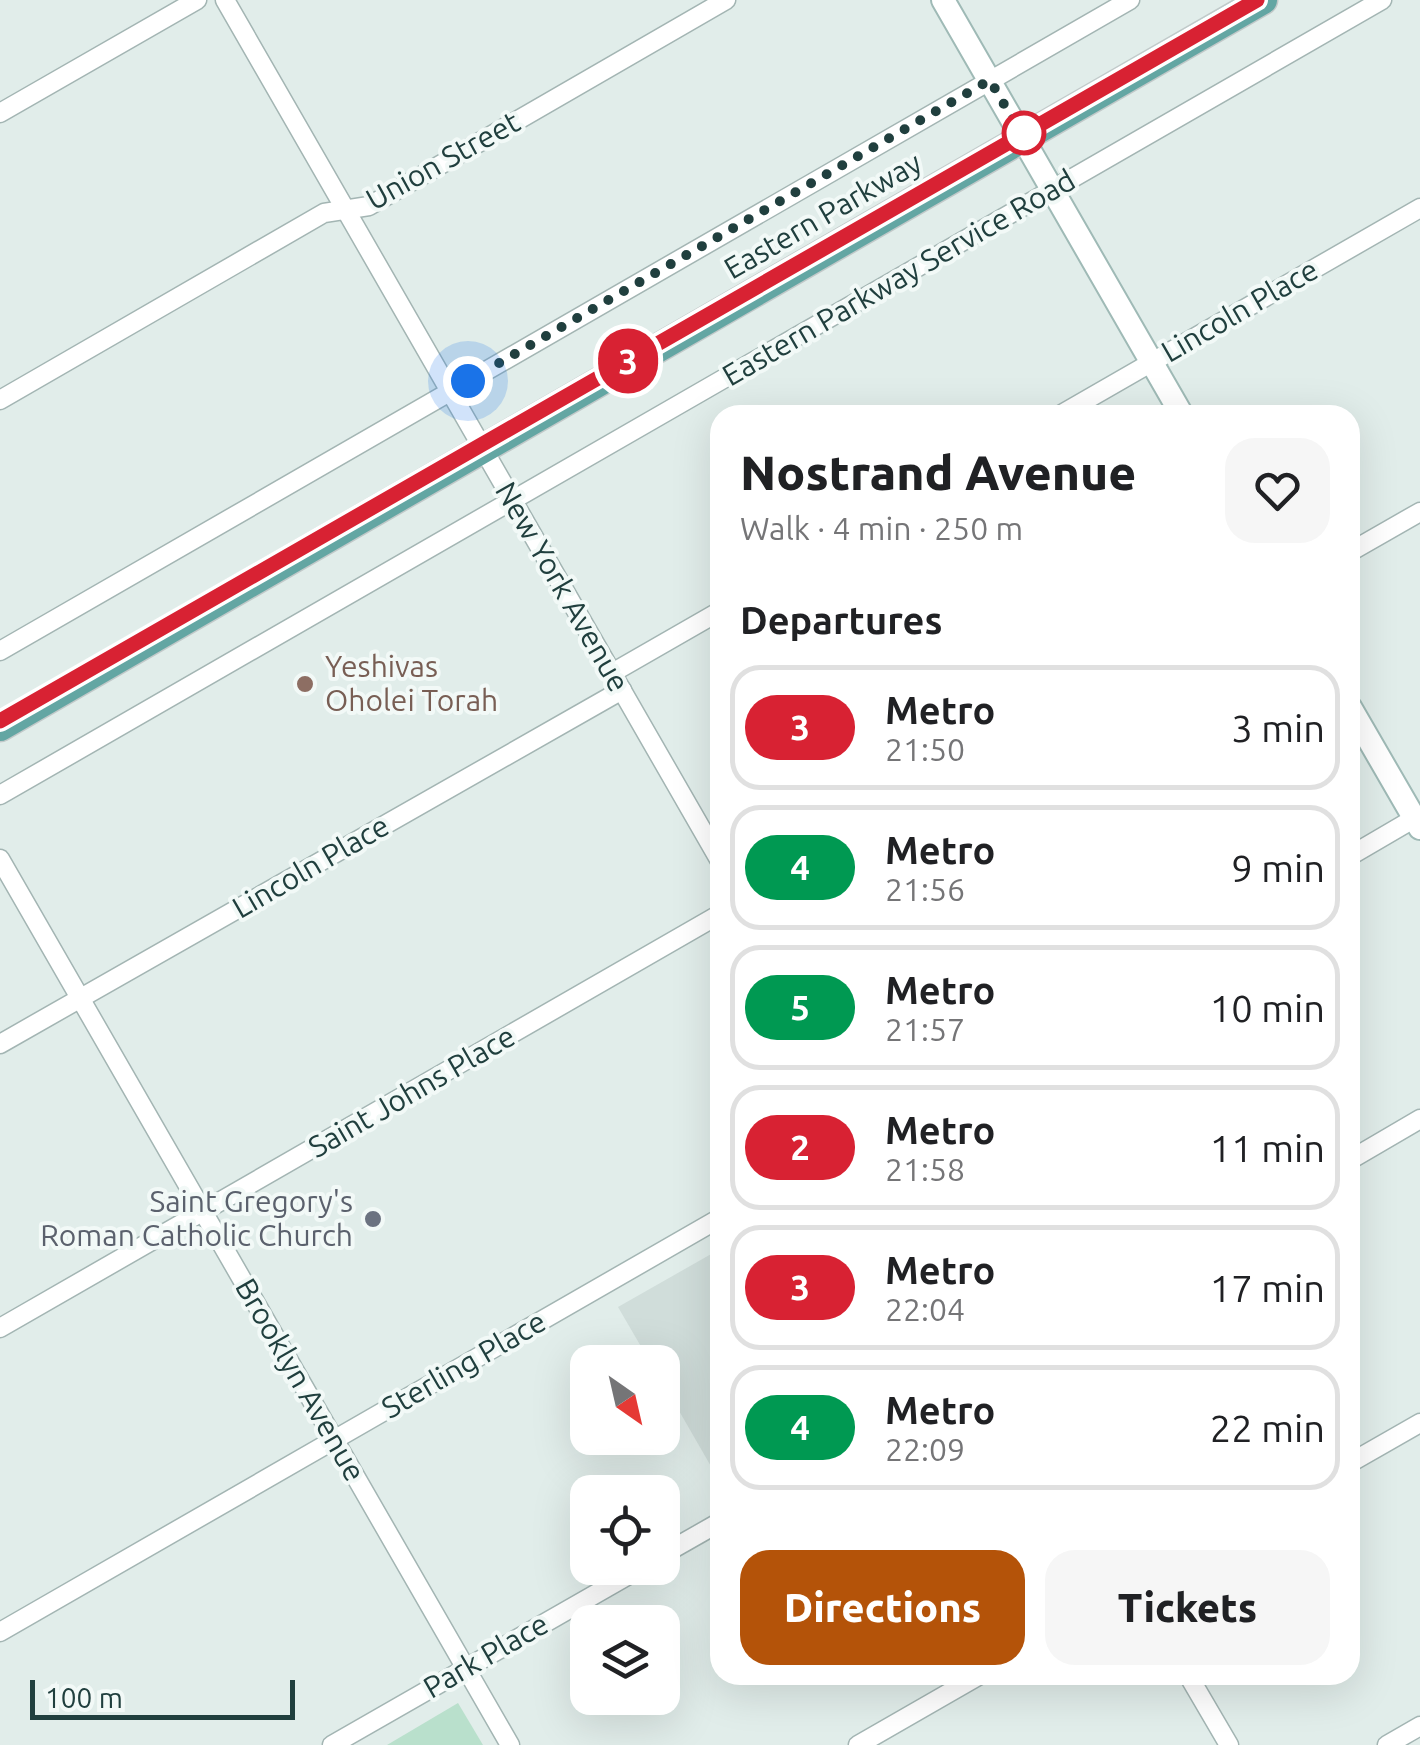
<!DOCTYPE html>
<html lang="en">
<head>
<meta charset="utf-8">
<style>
	body { margin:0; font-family:Ubuntu,sans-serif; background:#f6f6f6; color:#202124; height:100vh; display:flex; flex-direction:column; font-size:38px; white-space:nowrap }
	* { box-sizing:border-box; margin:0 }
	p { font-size:32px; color:#757577 }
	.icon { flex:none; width:55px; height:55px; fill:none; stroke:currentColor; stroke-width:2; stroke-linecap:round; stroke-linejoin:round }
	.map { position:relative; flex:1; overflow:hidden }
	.drawer { position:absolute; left:710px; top:405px; width:650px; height:1280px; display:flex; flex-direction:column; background:#fff; border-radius:30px; box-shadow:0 10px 40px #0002 }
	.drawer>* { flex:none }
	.badge { padding:0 20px; border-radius:32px; font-size:35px; line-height:65px }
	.needle { width:65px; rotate:146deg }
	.fabs { position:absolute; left:570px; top:1345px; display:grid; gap:20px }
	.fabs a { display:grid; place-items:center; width:110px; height:110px; border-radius:20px; background:#fff; box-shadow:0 10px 40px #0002; font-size:50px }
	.scale { position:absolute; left:30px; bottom:25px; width:265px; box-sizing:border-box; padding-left:10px; border:5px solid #203f3e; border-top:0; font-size:28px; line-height:35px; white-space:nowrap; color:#203f3e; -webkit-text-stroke:8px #f2f9f7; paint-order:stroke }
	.you { position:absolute; width:50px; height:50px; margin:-25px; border:8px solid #fff; border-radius:50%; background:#1a73e8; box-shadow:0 0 0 15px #1a73e833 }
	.map>.badge { position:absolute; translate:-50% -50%; box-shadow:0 0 0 5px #fff }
	h2 { padding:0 30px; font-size:38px; line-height:90px }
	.round { display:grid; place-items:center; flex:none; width:105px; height:105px; border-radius:30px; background:#f6f6f6 }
	.summary { display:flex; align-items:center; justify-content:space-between; height:170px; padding:0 30px }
	h1 { font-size:48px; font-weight:800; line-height:75px }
	.button { display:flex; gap:20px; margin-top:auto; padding:20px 30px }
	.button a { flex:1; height:115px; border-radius:30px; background:#b45309; color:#fff; font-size:40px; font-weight:800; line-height:115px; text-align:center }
	.button a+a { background:#f6f6f6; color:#202124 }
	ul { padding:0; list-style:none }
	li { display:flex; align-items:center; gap:30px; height:125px; margin:0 20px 15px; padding:0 10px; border:5px solid #e0e0e0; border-radius:30px }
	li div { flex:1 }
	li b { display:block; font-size:38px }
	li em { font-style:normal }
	li .badge { min-width:110px; font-weight:700; text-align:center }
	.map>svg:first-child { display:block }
	.built { fill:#d0ddda }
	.green { fill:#b9e0cc }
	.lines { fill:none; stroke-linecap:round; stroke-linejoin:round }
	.street-casing { stroke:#a3b5b3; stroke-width:21 }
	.secondary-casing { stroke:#9fbab6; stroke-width:26 }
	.primary-casing { stroke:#c1c9c9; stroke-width:31 }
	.street { stroke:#fff; stroke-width:18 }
	.secondary { stroke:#fff; stroke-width:22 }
	.primary { stroke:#63a6a3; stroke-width:28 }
	.line-casing { stroke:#fff; stroke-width:22 }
	.line { stroke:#d82233; stroke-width:15 }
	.walk { stroke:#203f3e; stroke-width:10; stroke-dasharray:0 18 }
	.stop-dot { fill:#fff; stroke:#d82233; stroke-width:5 }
	.education-dot { fill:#8d6e63; stroke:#f2f9f7; stroke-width:4 }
	.worship-dot { fill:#6b7280; stroke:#f2f9f7; stroke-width:4 }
	.labels { text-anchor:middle; stroke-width:8; stroke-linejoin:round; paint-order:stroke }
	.street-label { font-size:30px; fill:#203f3e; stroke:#f2f9f7 }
	.education-label { font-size:30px; fill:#785e54; stroke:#f2f9f7; text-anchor:start }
	.worship-label { font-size:30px; fill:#5b616d; stroke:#f2f9f7; text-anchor:end }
</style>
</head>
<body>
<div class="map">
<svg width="1420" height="1745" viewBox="0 0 1420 1745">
	<rect width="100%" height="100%" fill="#e1edea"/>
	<path class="built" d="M 720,1249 L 720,1482 L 663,1383 L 662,1362 L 650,1362 L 618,1307 Z"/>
	<path class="green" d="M 458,1703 L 483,1745 L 387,1745 Z"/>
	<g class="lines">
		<defs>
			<g id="street">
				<path d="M 225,0 L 720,861"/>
				<path d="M 0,113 L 197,0"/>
				<path d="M 0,400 L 324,213 L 369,206 L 726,0"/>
				<path d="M 1060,415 L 1420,208"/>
				<path d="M 1350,552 L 1420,512"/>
				<path d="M 0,651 L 1130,0"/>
				<path d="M 612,673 L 720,611"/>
				<path d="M 0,795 L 1382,0"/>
				<path d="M 1350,856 L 1420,815"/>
				<path d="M 0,859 L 510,1745"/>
				<path d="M 0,1044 L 622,690"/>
				<path d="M 1350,1160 L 1420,1119"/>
				<path d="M 0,1328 L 720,914"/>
				<path d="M 1350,1463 L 1420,1423"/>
				<path d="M 662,1555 L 720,1522"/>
				<path d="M 0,1632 L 720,1218"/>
				<path d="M 1188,1675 L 1229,1745"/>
				<path d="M 332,1745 L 641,1568"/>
				<path d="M 858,1745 L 980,1675"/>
				<path d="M 1387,1745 L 1420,1726"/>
			</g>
			<g id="secondary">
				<path d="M 943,0 L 1182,415"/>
				<path d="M 1350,707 L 1420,828"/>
			</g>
			<path id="primary" d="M 0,727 L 1263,0"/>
		</defs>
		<use href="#street" class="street-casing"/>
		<use href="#secondary" class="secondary-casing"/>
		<use href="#primary" class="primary-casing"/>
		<use href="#street" class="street"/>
		<use href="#secondary" class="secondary"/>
		<use href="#primary" class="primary"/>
	</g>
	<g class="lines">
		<defs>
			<path id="line" d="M 0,721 L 1257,0"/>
		</defs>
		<use href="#line" class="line-casing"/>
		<use href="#line" class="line"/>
		<path class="walk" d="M 468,381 L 990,80 L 1024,139 L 1024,133"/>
	</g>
	<circle class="stop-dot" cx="1024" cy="133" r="20"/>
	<circle class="education-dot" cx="305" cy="684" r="10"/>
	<circle class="worship-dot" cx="373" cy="1219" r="10"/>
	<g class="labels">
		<g class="street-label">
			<text transform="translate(443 161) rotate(-29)" y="10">Union Street</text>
			<text transform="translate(823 216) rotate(-30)" y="10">Eastern Parkway</text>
			<text transform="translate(899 278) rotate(-30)" y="10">Eastern Parkway Service Road</text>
			<text transform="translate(1240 311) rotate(-30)" y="10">Lincoln Place</text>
			<text transform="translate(562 587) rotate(60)" y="10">New York Avenue</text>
			<text transform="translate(311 867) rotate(-30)" y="10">Lincoln Place</text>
			<text transform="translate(412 1092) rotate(-30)" y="10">Saint Johns Place</text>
			<text transform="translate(464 1365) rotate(-30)" y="10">Sterling Place</text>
			<text transform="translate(300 1380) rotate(60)" y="10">Brooklyn Avenue</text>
			<text transform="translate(486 1656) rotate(-30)" y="10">Park Place</text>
		</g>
		<g class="education-label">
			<text x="325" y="677">Yeshivas<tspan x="325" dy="34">Oholei Torah</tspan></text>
		</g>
		<g class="worship-label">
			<text x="353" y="1212">Saint Gregory's<tspan x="353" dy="34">Roman Catholic Church</tspan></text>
		</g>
	</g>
</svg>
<div class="fabs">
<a><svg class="needle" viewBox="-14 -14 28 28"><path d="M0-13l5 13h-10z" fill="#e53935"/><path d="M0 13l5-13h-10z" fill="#757577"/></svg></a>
<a><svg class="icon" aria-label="locate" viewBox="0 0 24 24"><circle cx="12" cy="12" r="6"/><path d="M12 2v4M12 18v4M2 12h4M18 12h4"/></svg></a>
<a><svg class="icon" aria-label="layers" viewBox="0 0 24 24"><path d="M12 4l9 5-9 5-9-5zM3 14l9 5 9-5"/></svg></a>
</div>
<div class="scale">100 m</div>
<div class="you" style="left:468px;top:381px"></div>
<b class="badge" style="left:628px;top:361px;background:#d82233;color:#fff">3</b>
<section class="drawer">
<div class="summary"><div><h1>Nostrand Avenue</h1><p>Walk · 4 min · 250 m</p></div><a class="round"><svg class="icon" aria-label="heart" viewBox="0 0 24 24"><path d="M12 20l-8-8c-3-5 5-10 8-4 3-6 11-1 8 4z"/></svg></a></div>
<h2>Departures</h2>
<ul>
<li><span class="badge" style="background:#d82233;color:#fff">3</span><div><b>Metro</b><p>21:50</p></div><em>3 min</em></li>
<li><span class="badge" style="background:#009952;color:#fff">4</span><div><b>Metro</b><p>21:56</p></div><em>9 min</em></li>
<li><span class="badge" style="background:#009952;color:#fff">5</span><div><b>Metro</b><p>21:57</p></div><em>10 min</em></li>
<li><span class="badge" style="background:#d82233;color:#fff">2</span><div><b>Metro</b><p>21:58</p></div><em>11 min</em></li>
<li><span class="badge" style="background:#d82233;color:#fff">3</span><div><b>Metro</b><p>22:04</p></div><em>17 min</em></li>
<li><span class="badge" style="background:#009952;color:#fff">4</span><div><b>Metro</b><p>22:09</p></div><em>22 min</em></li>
</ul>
<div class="button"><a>Directions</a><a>Tickets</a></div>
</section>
</div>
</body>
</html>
